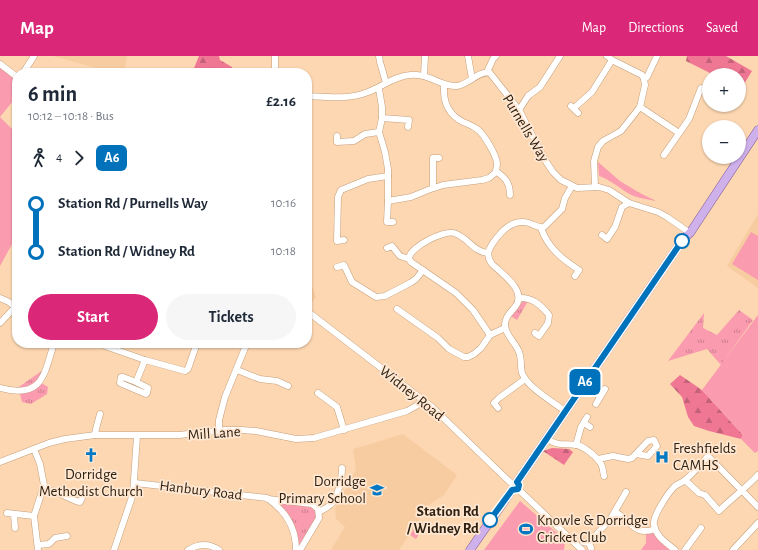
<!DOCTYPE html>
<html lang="en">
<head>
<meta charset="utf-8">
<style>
	body { margin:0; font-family:"Alegreya Sans",sans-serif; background:#f6f6f7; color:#1f2937; height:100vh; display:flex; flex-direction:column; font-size:15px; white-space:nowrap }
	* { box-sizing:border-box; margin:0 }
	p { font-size:13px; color:#747a83 }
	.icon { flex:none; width:22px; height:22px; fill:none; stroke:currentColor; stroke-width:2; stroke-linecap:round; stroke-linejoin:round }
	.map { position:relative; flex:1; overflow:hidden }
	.details { position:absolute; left:12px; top:12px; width:300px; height:280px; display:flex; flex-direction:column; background:#fff; border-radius:16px; box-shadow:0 1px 3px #0004 }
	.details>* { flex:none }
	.badge { padding:0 8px; border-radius:6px; font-size:14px; line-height:26px }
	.tools { position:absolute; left:702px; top:12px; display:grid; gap:8px }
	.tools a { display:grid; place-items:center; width:44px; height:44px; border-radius:50%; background:#fff; box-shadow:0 1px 3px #0004; font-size:20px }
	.map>.badge { position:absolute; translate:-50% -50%; box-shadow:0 0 0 2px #fff }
	.legs { display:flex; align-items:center; gap:6px; height:44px; padding:0 16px; font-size:13px }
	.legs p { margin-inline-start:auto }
	.headline { display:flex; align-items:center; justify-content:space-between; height:68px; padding:0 16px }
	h1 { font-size:22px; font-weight:700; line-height:30px }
	.primary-button { display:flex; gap:8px; margin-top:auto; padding:8px 16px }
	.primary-button a { flex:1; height:46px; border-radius:24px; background:#db2777; color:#fff; font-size:16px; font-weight:700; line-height:46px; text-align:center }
	.primary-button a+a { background:#f6f6f7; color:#1f2937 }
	ul { padding:0 16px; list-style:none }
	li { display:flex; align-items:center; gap:14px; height:48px; font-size:15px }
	li i { display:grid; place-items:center; width:6px; height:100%; margin:0 5px; background:currentColor }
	li i::after { content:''; width:10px; height:10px; margin:-5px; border:3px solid; border-radius:50%; background:#fff }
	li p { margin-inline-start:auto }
	li:first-child i { background:linear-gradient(#0000 50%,currentColor 0) }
	li:last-child i { background:linear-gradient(currentColor 50%,#0000 0) }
	header { display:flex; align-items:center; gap:24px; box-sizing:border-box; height:56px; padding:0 20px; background:#db2777; color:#fff }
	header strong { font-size:19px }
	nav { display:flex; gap:22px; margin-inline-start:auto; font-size:14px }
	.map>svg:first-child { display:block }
	.built { fill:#f8cca1 }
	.grass { fill:url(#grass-tufts) }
	.forest { fill:url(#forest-firs) }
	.park { fill:#fa9baf }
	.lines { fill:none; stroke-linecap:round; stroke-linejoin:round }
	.minor-casing { stroke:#c49f7b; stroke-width:7 }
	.major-casing { stroke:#825c97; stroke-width:9 }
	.minor { stroke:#fff; stroke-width:6 }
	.major { stroke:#ceb0eb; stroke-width:8 }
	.line-1-casing { stroke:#fff; stroke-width:9 }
	.line-1 { stroke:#0072bc; stroke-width:6 }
	.stop-1-dot { fill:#fff; stroke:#0072bc; stroke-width:2 }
	.labels { text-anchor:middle; stroke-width:3.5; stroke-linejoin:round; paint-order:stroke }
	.street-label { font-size:15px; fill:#2f2112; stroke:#ffe7d1 }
	.poi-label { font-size:15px; fill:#2f2112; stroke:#ffe7d1; text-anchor:start }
	.stop-label { font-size:15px; font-weight:bold; fill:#2f2112; stroke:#ffe7d1; text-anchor:end }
</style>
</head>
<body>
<header>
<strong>Map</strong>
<nav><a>Map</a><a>Directions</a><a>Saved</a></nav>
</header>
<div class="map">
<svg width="758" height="494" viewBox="0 0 758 494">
	<defs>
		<pattern id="grass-tufts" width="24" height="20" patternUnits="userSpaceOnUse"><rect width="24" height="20" fill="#fa9baf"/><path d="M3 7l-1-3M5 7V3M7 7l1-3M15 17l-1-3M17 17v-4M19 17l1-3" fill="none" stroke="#cb7e8d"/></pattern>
		<pattern id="forest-firs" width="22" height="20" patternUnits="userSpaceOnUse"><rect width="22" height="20" fill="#ef7794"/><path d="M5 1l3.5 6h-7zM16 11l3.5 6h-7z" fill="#c26177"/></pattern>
	</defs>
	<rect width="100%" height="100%" fill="#fdd7b1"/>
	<g class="built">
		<path d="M 53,0 L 127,0 L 124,17 L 119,17 L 96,12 Z"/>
		<path d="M 758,158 L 758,232 L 727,210 Z"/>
		<path d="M 307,217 L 316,241 L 309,250 L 307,248 Z"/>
		<path d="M 403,378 L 457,419 L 444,439 L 430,448 L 399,494 L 331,494 L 345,471 L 336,463 L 335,452 L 356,414 L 353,393 Z"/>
	</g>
	<g class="grass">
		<path d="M 598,106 L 620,125 L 638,136 L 656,145 C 646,143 635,142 626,136 C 617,130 610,124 599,120 Z"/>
		<path d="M 523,245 L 528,245 L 517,264 L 511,260 Z"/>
		<path d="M 739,254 L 753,264 L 721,309 L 707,293 L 668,305 L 704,257 L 703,272 L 717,279 Z"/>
		<path d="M 43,314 L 38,325 L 48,331 L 47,338 L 31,348 L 22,346 L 19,334 L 16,333 Z"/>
		<path d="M 281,446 L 314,451 L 318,461 L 301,488 L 298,488 L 279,449 Z"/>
	</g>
	<g class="forest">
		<path d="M 199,0 L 219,0 L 220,4 L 232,11 L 232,17 L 192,17 Z"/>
		<path d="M 687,0 L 726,0 L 752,15 L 741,33 L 739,32 L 739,19 L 714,19 L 686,5 Z"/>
		<path d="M 680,319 L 702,334 L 743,379 L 741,383 L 709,375 L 694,370 L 688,361 L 682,341 L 670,328 Z"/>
		<path d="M 552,392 L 569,393 L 573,396 L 564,409 L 543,395 Z"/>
	</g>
	<g class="park">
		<path d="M 0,12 L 17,25 L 17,40 L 0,61 L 17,78 L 17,108 L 14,113 L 17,116 L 17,179 L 0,210 Z"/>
		<path d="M 751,176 L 758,180 L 758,224 L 732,208 Z"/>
		<path d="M 758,259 L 758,395 L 755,397 L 741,383 L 743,379 L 702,334 Z"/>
		<path d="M 520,445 L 565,484 L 564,494 L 484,494 Z"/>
		<path d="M 419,465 L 425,469 L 416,483 L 410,479 Z"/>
		<path d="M 652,477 L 654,478 L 672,494 L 641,494 L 646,487 L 646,478 Z"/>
	</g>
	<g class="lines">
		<defs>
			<g id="minor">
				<path d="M 379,0 L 380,6 L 386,27"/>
				<path d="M 468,0 L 472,23"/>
				<path d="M 0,8 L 17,21"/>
				<path d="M 487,16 L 493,3 L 496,0"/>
				<path d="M 23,17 L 34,0"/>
				<path d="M 275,17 L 275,0"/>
				<path d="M 424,20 L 425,0"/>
				<path d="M 644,23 L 647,21 L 657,0"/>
				<path d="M 375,33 L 379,33 L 382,51 L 382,62 L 379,76 L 385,96 L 388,113 L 388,145 L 411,141 L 428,134 L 443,129 L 482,124 L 489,122 L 495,117 C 496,115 497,111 497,108 C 497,100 484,78 477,73 C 473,70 468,68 463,66 C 449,59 443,46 444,30 L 447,29"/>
				<path d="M 307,40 C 327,41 348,44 368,36 C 382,31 394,20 410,19 C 429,17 441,31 457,30 C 468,29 479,14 490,17 L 519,54 L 545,104 L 553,116 L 561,124 L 577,132 L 599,131 L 609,134 L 629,147 L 658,156 L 667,161 L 690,177"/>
				<path d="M 571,50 L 578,57"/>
				<path d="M 640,51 L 679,77"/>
				<path d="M 574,52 L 592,36 L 612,4"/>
				<path d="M 519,54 L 528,40 L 540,31 L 560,0"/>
				<path d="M 382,62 L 409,64 L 408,71"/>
				<path d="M 337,80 L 337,86 L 354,85 L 365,78 L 379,76"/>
				<path d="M 664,99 L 689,63 L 701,32"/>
				<path d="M 496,115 C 505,122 510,126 510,139"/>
				<path d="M 595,131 L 594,105 L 598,91 L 603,85 L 621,75 L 640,51 L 645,29 L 644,23 L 642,19 L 612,4 L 607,0"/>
				<path d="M 433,132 L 433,102 L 439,102"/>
				<path d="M 388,145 L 387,166 L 393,166"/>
				<path d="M 541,172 C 548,192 562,203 579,214 L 575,220"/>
				<path d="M 602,179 L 607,183 L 615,171 L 622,151 L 629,147"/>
				<path d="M 344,184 L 337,185 L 338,141 L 341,134 L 368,123 L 388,120"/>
				<path d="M 387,192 L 392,190 L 400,200 L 409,203 L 411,206 L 456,237 L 473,254 L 490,279 L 505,272"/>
				<path d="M 409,203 C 409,191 444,174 454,177 C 468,181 473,196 488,197"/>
				<path d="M 337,211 L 344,209 L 352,226 L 376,241 L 385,240 L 410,227 L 416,223 L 423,214"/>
				<path d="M 0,242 L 9,246 L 15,251"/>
				<path d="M 519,242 C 532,241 541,249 549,259 L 548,267 L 539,280 L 535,277"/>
				<path d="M 397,253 L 438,282 L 449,293 L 464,301 L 468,301 L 474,298 L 481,292 L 490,279"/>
				<path d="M 307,255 L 432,351 L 511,427"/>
				<path d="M 0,267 L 17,249"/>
				<path d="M 101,287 L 105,290 L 145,304 L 185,315 L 188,313 L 197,287"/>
				<path d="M 237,314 L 260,323 L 277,325 L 288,330"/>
				<path d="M 136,326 L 123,321 L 121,321 L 120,327 L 146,338 L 147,337 L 148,332 L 136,326 L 145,304"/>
				<path d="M 583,330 L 600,340"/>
				<path d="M 0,332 C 42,343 44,320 54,287"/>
				<path d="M 318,337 L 337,351 L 344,374"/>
				<path d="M 596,348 L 605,333"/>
				<path d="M 498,352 L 494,347 L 499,342 L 525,323"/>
				<path d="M 565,355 C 553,346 527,331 522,317 C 520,310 522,303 519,296 C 516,287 505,279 505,269 C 505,261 510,257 515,251 C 528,235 502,218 492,208 C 486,200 488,194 493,187 C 501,175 513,162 529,167 C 535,169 537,172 544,171 L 562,153 L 565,142 L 572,130"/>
				<path d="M 584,367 L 590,371"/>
				<path d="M 219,375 L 219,364 L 225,341 L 247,287"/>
				<path d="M 95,379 L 96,373 L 100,358"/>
				<path d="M 547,383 C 560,391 563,387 577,389 C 585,391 597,401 601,408 C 603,411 603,416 604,420"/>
				<path d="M 576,389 L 581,371 L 587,361"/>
				<path d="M 34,393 L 40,408 L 44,429 L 34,460 L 38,494"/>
				<path d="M 598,403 L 613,400 L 628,403 L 632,402 L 648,385 L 654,384 L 657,390 L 648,400 L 636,398"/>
				<path d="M 0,406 L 49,387 L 65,383 L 95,379 L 179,379 L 226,374 L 241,374 L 256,375 L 296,383 L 314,382 L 407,355 L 416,350 L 423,344"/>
				<path d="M 685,424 L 699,437 L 705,439 L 719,455 C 732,442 746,432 758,419"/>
				<path d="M 135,427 L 267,442 C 286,455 296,471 296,494"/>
				<path d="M 43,433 L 54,435 L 76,445 L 80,446 L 82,442"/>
				<path d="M 518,433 L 582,494"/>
				<path d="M 268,443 L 312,448 L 318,453 L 319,462 L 300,494"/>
				<path d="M 319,456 C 322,454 327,452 330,449 C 338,443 342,421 342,412"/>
				<path d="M 615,456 C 631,464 634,481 655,473"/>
				<path d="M 7,457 L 34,460"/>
				<path d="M 14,458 L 15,472"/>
				<path d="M 583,486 L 589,487 L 591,492"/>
				<path d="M 589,487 L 611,462 L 626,436"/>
				<path d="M 38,489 L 49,488 L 55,482 L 67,480"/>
				<path d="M 114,494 L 133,438 L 137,380"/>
				<path d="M 188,494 C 198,488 209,487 219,494"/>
				<path d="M 675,494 C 667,487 656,481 654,469 C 652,461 668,437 674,431 C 677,428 681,427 684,425 C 693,418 701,408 708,400 L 758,451"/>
				<path d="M 685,494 L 701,472"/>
				<path d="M 733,494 L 758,467"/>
			</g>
			<g id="major">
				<path d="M 517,426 L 684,182 L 690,177 L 758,74"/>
				<path d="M 470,494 L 512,434"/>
			</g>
		</defs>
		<use href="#minor" class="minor-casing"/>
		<use href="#major" class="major-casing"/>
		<use href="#minor" class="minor"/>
		<use href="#major" class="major"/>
	</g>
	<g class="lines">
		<defs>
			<path id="line-1" d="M 490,464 L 512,434 L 518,433 L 519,429 L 517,426 L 682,185"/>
		</defs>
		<use href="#line-1" class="line-1-casing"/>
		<use href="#line-1" class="line-1"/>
	</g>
	<defs>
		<symbol id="church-bare" viewBox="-9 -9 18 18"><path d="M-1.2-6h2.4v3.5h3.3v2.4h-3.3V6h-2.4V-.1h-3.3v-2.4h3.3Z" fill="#0479c3" stroke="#ffe7d1" stroke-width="2.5" paint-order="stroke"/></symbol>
		<symbol id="hospital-bare" viewBox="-9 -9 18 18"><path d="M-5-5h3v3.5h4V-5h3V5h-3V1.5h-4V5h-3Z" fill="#0479c3" stroke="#ffe7d1" stroke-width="2.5" paint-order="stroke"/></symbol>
		<symbol id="school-bare" viewBox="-9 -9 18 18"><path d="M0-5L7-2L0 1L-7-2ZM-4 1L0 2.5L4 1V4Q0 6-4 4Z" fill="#0479c3" stroke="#ffe7d1" stroke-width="2.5" paint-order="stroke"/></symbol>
		<symbol id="stadium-bare" viewBox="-9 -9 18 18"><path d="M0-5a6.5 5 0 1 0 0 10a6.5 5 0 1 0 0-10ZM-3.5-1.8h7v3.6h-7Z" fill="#0479c3" stroke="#ffe7d1" stroke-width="2.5" paint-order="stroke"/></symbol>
	</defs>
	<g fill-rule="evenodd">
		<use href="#church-bare" x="81" y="389" width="20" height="20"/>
		<use href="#hospital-bare" x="652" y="391" width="20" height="20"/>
		<use href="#school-bare" x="367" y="424" width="20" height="20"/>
		<use href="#stadium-bare" x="516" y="463" width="20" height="20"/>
	</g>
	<g class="stop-1-dot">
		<circle cx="682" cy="185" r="7"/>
		<circle cx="490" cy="464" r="7"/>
	</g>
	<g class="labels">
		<g class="street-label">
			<text transform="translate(526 72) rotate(59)" y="5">Purnells Way</text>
			<text transform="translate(412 337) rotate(39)" y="5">Widney Road</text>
			<text transform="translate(214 377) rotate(-4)" y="5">Mill Lane</text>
			<text transform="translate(201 434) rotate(7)" y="5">Hanbury Road</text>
		</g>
		<g class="poi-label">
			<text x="673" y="397">Freshfields<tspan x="673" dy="17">CAMHS</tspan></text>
			<text x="91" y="423" text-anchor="middle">Dorridge<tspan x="91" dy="17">Methodist Church</tspan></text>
			<text x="366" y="430" text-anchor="end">Dorridge<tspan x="366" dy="17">Primary School</tspan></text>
			<text x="537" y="469">Knowle &amp; Dorridge<tspan x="537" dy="17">Cricket Club</tspan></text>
		</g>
		<g class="stop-label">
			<text x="479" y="460">Station Rd<tspan x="479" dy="17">/ Widney Rd</tspan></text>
		</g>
	</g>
</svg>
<div class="tools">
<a>+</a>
<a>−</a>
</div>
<b class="badge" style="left:585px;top:326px;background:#0072bc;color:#fff">A6</b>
<section class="details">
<div class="headline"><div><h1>6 min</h1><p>10:12 – 10:18 · Bus</p></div><b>£2.16</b></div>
<div class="legs"><svg class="icon" aria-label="walk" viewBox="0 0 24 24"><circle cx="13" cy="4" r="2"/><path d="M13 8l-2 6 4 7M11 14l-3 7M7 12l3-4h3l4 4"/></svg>4<svg class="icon" aria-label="forward" viewBox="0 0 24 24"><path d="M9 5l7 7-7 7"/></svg><b class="badge" style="background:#0072bc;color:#fff">A6</b></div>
<ul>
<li><i style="color:#0072bc"></i><b>Station Rd / Purnells Way</b><p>10:16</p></li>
<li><i style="color:#0072bc"></i><b>Station Rd / Widney Rd</b><p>10:18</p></li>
</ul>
<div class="primary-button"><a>Start</a><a>Tickets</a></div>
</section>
</div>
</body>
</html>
